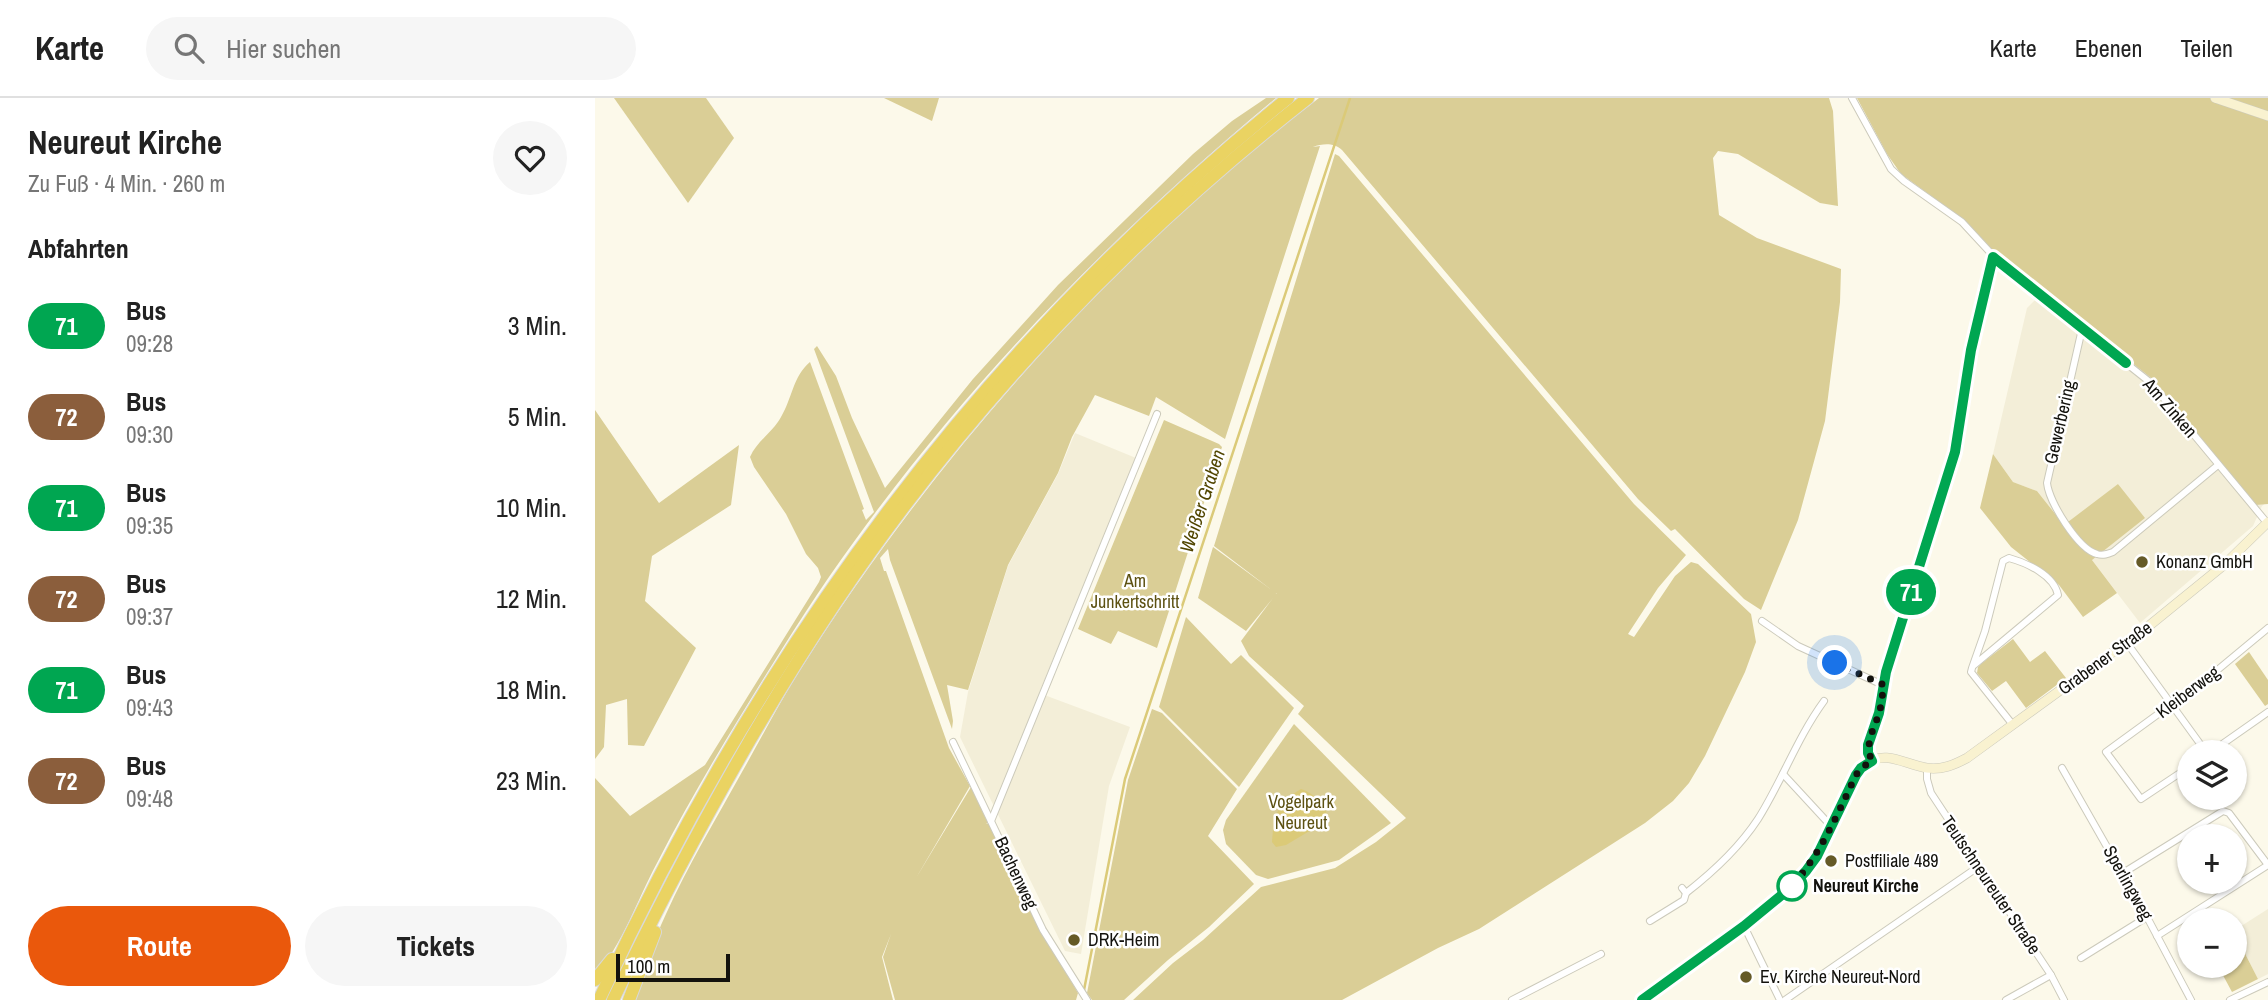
<!DOCTYPE html>
<html lang="de">
<head>
<meta charset="utf-8">
<style>
	body { margin:0; font-family:"Archivo Narrow",sans-serif; background:#f6f6f6; color:#222; height:100vh; display:flex; flex-direction:column; font-size:26px; white-space:nowrap }
	* { box-sizing:border-box; margin:0 }
	p { font-size:23px; color:#767676 }
	.icon { flex:none; width:38px; height:38px; fill:none; stroke:currentColor; stroke-width:2; stroke-linecap:round; stroke-linejoin:round }
	.map { position:relative; flex:1; overflow:hidden }
	.side { display:flex; flex-direction:column; background:#fff; width:595px }
	.side>* { flex:none }
	.badge { padding:0 14px; border-radius:23px; font-size:24px; line-height:46px }
	.buttons { position:absolute; left:1582px; top:642px; display:grid; gap:14px }
	.buttons a { display:grid; place-items:center; width:70px; height:70px; border-radius:50%; background:#fff; box-shadow:0 2px 5px #0004; font-size:35px }
	.scale { position:absolute; left:21px; bottom:18px; width:114px; box-sizing:border-box; padding-left:7px; border:4px solid #13120d; border-top:0; font-size:19px; line-height:24px; white-space:nowrap; color:#13120d; -webkit-text-stroke:5px #fff; paint-order:stroke }
	.you { position:absolute; width:35px; height:35px; margin:-18px; border:5px solid #fff; border-radius:50%; background:#1a73e8; box-shadow:0 0 0 10px #1a73e833 }
	.map>.badge { position:absolute; translate:-50% -50%; box-shadow:0 0 0 4px #fff }
	h2 { padding:0 28px; font-size:26px; line-height:63px }
	.round { display:grid; place-items:center; flex:none; width:74px; height:74px; border-radius:37px; background:#f6f6f6 }
	.headline { display:flex; align-items:center; justify-content:space-between; height:119px; padding:0 28px }
	h1 { font-size:33px; font-weight:700; line-height:52px }
	.button { display:flex; gap:14px; margin-top:auto; padding:14px 28px }
	.button a { flex:1; height:80px; border-radius:42px; background:#ea580c; color:#fff; font-size:28px; font-weight:700; line-height:80px; text-align:center }
	.button a+a { background:#f6f6f6; color:#222 }
	ul { padding:0; list-style:none }
	li { display:flex; align-items:center; gap:21px; height:91px; padding:0 28px }
	li div { flex:1 }
	li b { display:block; font-size:26px }
	li em { font-style:normal }
	li .badge { min-width:77px; font-weight:700; text-align:center }
	header { display:flex; align-items:center; gap:42px; box-sizing:border-box; height:98px; padding:0 35px; background:#fff; border-bottom:2px solid #e0e0e0 }
	header strong { font-size:33px }
	nav { display:flex; gap:38px; margin-inline-start:auto; font-size:24px }
	.search { width:490px; height:63px; background:#f6f6f6; display:flex; align-items:center; gap:18px; box-sizing:border-box; padding:0 24px; border-radius:38px; color:#767676; font-size:26px }
	main { display:flex; flex:1; min-height:0 }
	.map>svg:first-child { display:block }
	.built { fill:#f3eed8 }
	.green { fill:#dace96 }
	.water { fill:#dbca78 }
	.lines { fill:none; stroke-linecap:round; stroke-linejoin:round }
	.stream { stroke:#dbca78; stroke-width:2.5 }
	.street-casing { stroke:#cccabb; stroke-width:8 }
	.secondary-casing { stroke:#cccabb; stroke-width:10 }
	.highway-casing { stroke:#d9d9d8; stroke-width:14 }
	.street { stroke:#fff; stroke-width:6 }
	.secondary { stroke:#f9f2d0; stroke-width:9 }
	.highway { stroke:#ead362; stroke-width:12 }
	.line-casing { stroke:#fff; stroke-width:16 }
	.line { stroke:#00a651; stroke-width:10 }
	.walk { stroke:#13120d; stroke-width:7; stroke-dasharray:0 12.6 }
	.poi-dot { fill:#655a27; stroke:#fff; stroke-width:2.5 }
	.stop-dot { fill:#fff; stroke:#00a651; stroke-width:3.5 }
	.labels { text-anchor:middle; stroke-width:5; stroke-linejoin:round; paint-order:stroke }
	.street-label { font-size:18px; fill:#13120d; stroke:#fff }
	.poi-label { font-size:18px; fill:#13120d; stroke:#fff; text-anchor:start }
	.park-label { font-size:18px; fill:#5d5112; stroke:#fff }
	.stop-label { font-size:18px; font-weight:bold; fill:#13120d; stroke:#fff; text-anchor:start }
	.water-label { font-size:19px; font-style:italic; fill:#514500; stroke:#fff }
</style>
</head>
<body>
<header>
<strong>Karte</strong>
<div class="search"><svg class="icon" aria-label="search" viewBox="0 0 24 24"><circle cx="10" cy="10" r="6"/><path d="M15 15l6 6"/></svg>Hier suchen</div>
<nav><a>Karte</a><a>Ebenen</a><a>Teilen</a></nav>
</header>
<main>
<section class="side">
<div class="headline"><div><h1>Neureut Kirche</h1><p>Zu Fuß · 4 Min. · 260 m</p></div><a class="round"><svg class="icon" aria-label="heart" viewBox="0 0 24 24"><path d="M12 20l-8-8c-3-5 5-10 8-4 3-6 11-1 8 4z"/></svg></a></div>
<h2>Abfahrten</h2>
<ul>
<li><span class="badge" style="background:#00a651;color:#fff">71</span><div><b>Bus</b><p>09:28</p></div><em>3 Min.</em></li>
<li><span class="badge" style="background:#8b5e3c;color:#fff">72</span><div><b>Bus</b><p>09:30</p></div><em>5 Min.</em></li>
<li><span class="badge" style="background:#00a651;color:#fff">71</span><div><b>Bus</b><p>09:35</p></div><em>10 Min.</em></li>
<li><span class="badge" style="background:#8b5e3c;color:#fff">72</span><div><b>Bus</b><p>09:37</p></div><em>12 Min.</em></li>
<li><span class="badge" style="background:#00a651;color:#fff">71</span><div><b>Bus</b><p>09:43</p></div><em>18 Min.</em></li>
<li><span class="badge" style="background:#8b5e3c;color:#fff">72</span><div><b>Bus</b><p>09:48</p></div><em>23 Min.</em></li>
</ul>
<div class="button"><a>Route</a><a>Tickets</a></div>
</section>
<div class="map">
<svg width="1673" height="902" viewBox="0 0 1673 902">
	<rect width="100%" height="100%" fill="#fcf9ea"/>
	<g class="built">
		<path d="M 1576,116 L 1673,403 L 1667,408 L 1658,428 L 1545,525 L 1497,462 L 1524,386 L 1470,428 L 1442,393 L 1418,384 L 1398,356 L 1432,210 L 1446,196 L 1477,223 Z"/>
		<path d="M 480,335 L 541,360 L 444,595 L 535,629 L 514,688 L 486,856 L 470,853 L 365,639 L 373,594 L 413,468 L 463,376 Z"/>
		<path d="M 1673,811 L 1673,876 L 1663,881 L 1640,836 L 1640,832 Z"/>
	</g>
	<g class="green">
		<path d="M 19,0 L 111,0 L 139,40 L 93,105 Z"/>
		<path d="M 289,0 L 344,0 L 337,23 Z"/>
		<path d="M 671,0 L 681,0 C 491,158 318,340 187,551 C 143,621 100,691 62,765 C 42,802 28,846 0,878 L 0,680 L 35,718 L 110,667 L 224,484 L 226,479 L 223,470 L 211,456 L 191,416 L 159,369 L 155,359 C 162,343 178,334 186,319 C 197,301 198,278 215,264 L 269,411 L 267,412 L 271,422 L 279,414 L 219,251 L 222,248 L 241,278 L 257,320 L 290,390 L 378,281 L 463,187 L 598,56 L 637,23 Z"/>
		<path d="M 724,0 L 1234,0 L 1238,13 L 1243,108 L 1225,105 L 1143,56 L 1123,53 L 1118,60 L 1124,117 L 1162,140 L 1246,171 L 1245,204 L 1230,323 L 1203,422 L 1166,512 L 1149,501 L 1080,431 L 1076,433 L 1043,401 L 747,52 C 738,44 727,46 718,49 L 725,48 L 630,341 L 561,299 L 554,318 L 500,297 L 477,339 L 463,375 L 413,467 L 373,592 L 352,587 L 358,623 L 357,631 L 295,462 L 293,451 L 285,460 L 289,473 L 291,473 L 354,650 L 375,688 L 321,780 L 376,689 L 393,725 L 391,726 L 394,726 L 431,804 L 429,806 L 431,805 L 483,895 L 481,902 L 300,902 L 288,859 L 296,836 L 287,859 L 298,902 L 37,902 C 48,873 58,844 71,816 C 93,767 121,721 147,674 C 167,639 185,603 207,569 C 343,354 522,154 724,0 Z"/>
		<path d="M 1262,0 L 1673,0 L 1673,406 L 1660,407 L 1555,279 L 1407,162 L 1369,122 L 1306,76 L 1292,56 Z"/>
		<path d="M 740,56 L 744,58 L 1039,406 L 1091,457 L 1063,490 L 1033,536 L 1039,539 L 1080,478 L 1096,464 L 1103,466 L 1156,516 L 1161,544 L 1150,574 L 1110,658 L 1094,685 L 1078,703 L 1050,725 L 884,831 L 843,850 L 747,902 L 538,902 L 578,865 L 608,842 L 666,789 L 740,770 L 781,744 L 811,720 L 703,616 L 709,608 L 654,558 L 646,543 L 678,500 L 651,533 L 603,500 L 618,449 L 682,496 L 619,448 Z"/>
		<path d="M 0,312 L 64,405 L 144,347 L 136,407 L 57,458 L 50,503 L 101,550 L 49,648 L 33,647 L 32,601 L 11,607 L 9,649 L 0,661 Z"/>
		<path d="M 569,322 L 624,346 L 627,349 L 562,550 L 523,533 L 516,546 L 483,531 Z"/>
		<path d="M 1398,356 L 1418,384 L 1442,393 L 1469,427 L 1523,386 L 1550,420 L 1497,462 L 1522,495 L 1488,519 L 1464,487 L 1416,449 L 1385,410 Z"/>
		<path d="M 591,519 L 636,566 L 646,557 L 699,610 L 644,689 L 564,609 Z"/>
		<path d="M 1418,541 L 1435,564 L 1450,553 L 1471,580 L 1431,610 L 1411,583 L 1397,593 L 1382,575 L 1383,569 L 1387,565 Z"/>
		<path d="M 1654,554 L 1673,582 L 1673,606 L 1670,608 L 1640,566 Z"/>
		<path d="M 557,611 L 567,615 L 642,691 L 613,738 L 659,786 L 614,829 L 573,862 L 529,902 L 497,902 L 492,895 L 533,682 Z"/>
		<path d="M 699,626 L 796,725 L 744,762 L 673,781 L 661,777 L 631,746 L 628,732 L 631,722 Z"/>
		<path d="M 1640,836 L 1663,881 L 1637,894 L 1623,868 L 1640,868 Z"/>
	</g>
	<path class="water" d="M 706,691 C 718,694 733,710 733,722 L 691,747 L 681,749 L 677,744 L 679,718 L 698,696 Z"/>
	<g class="lines">
		<path class="stream" d="M 489,892 L 530,681 L 755,0"/>
		<defs>
			<g id="street">
				<path d="M 1257,0 L 1296,71 L 1309,83 L 1367,124 L 1404,164 L 1556,285 L 1673,426"/>
				<path d="M 1487,231 L 1452,385 C 1454,404 1483,451 1502,456 C 1508,458 1513,456 1518,454 L 1623,367"/>
				<path d="M 1167,523 L 1203,548 L 1288,587"/>
				<path d="M 1532,545 L 1611,654"/>
				<path d="M 1378,568 L 1463,497 C 1459,477 1432,465 1414,460 L 1408,463 L 1390,533 L 1377,570 L 1376,574 L 1418,627"/>
				<path d="M 358,644 L 448,832 L 492,902"/>
				<path d="M 1616,654 L 1673,614"/>
				<path d="M 1277,663 L 1273,647 L 1284,615 L 1291,574 L 1360,354 L 1376,252 L 1398,159"/>
				<path d="M 1594,669 L 1546,701 L 1511,654 L 1614,579 L 1673,530"/>
				<path d="M 1332,670 L 1332,681 L 1336,695 L 1456,877 L 1469,902"/>
				<path d="M 1467,670 L 1552,819 L 1596,902"/>
				<path d="M 1188,676 L 1236,728"/>
				<path d="M 396,723 L 562,316"/>
				<path d="M 1528,775 L 1628,713 L 1634,715 L 1673,767"/>
				<path d="M 1087,790 L 1091,795 C 1118,774 1144,750 1163,721 C 1187,683 1202,640 1229,603"/>
				<path d="M 1055,823 L 1089,802 L 1091,795"/>
				<path d="M 1149,828 L 1185,902"/>
				<path d="M 1562,838 L 1673,767"/>
				<path d="M 1486,860 L 1552,819"/>
				<path d="M 917,902 L 1006,856"/>
				<path d="M 1190,902 L 1383,769"/>
				<path d="M 1411,902 L 1456,877"/>
				<path d="M 1635,902 L 1673,884"/>
			</g>
			<g id="secondary">
				<path d="M 1620,0 L 1673,18"/>
				<path d="M 1047,902 C 1077,883 1105,861 1134,840 C 1161,820 1189,799 1211,773 C 1229,751 1240,719 1254,693 C 1258,684 1262,672 1270,666 C 1292,651 1310,667 1332,670 C 1347,672 1359,667 1372,660 L 1555,527 L 1630,466 L 1673,424"/>
			</g>
			<g id="highway">
				<path d="M 0,882 L 17,861"/>
				<path d="M 4,902 C 168,546 387,247 693,0"/>
				<path d="M 18,902 C 84,765 156,631 241,504 C 369,313 532,142 713,0"/>
				<path d="M 34,902 L 60,834"/>
			</g>
		</defs>
		<use href="#street" class="street-casing"/>
		<use href="#secondary" class="secondary-casing"/>
		<use href="#highway" class="highway-casing"/>
		<use href="#street" class="street"/>
		<use href="#secondary" class="secondary"/>
		<use href="#highway" class="highway"/>
	</g>
	<g class="lines">
		<defs>
			<path id="line" d="M 1047,902 L 1149,828 L 1194,791 L 1211,773 L 1222,758 L 1261,677 L 1266,670 L 1277,663 L 1273,655 L 1273,647 L 1284,615 L 1291,574 L 1360,354 L 1376,252 L 1398,159 L 1531,265"/>
		</defs>
		<use href="#line" class="line-casing"/>
		<use href="#line" class="line"/>
		<path class="walk" d="M 1197,788 L 1194,791 C 1225,758 1242,717 1261,677 L 1266,670 L 1277,663 C 1269,645 1279,632 1284,615 C 1287,606 1287,596 1289,587 L 1240,565"/>
	</g>
	<g class="poi-dot">
		<circle cx="1547" cy="464" r="7"/>
		<circle cx="1236" cy="763" r="7"/>
		<circle cx="479" cy="842" r="7"/>
		<circle cx="1151" cy="879" r="7"/>
	</g>
	<circle class="stop-dot" cx="1197" cy="788" r="14"/>
	<g class="labels">
		<g class="street-label">
			<text transform="translate(1575 310) rotate(49)" y="6">Am Zinken</text>
			<text transform="translate(1465 324) rotate(-77)" y="6">Gewerbering</text>
			<text transform="translate(1510 560) rotate(-36)" y="6">Grabener Straße</text>
			<text transform="translate(1593 594) rotate(-37)" y="6">Kleiberweg</text>
			<text transform="translate(421 775) rotate(65)" y="6">Bachenweg</text>
			<text transform="translate(1533 785) rotate(61)" y="6">Sperlingweg</text>
			<text transform="translate(1396 787) rotate(56)" y="6">Teutschneureuter Straße</text>
		</g>
		<g class="poi-label">
			<text x="1561" y="470">Konanz GmbH</text>
			<text x="1250" y="769">Postfiliale 489</text>
			<text x="493" y="848">DRK-Heim</text>
			<text x="1165" y="885">Ev. Kirche Neureut-Nord</text>
		</g>
		<g class="park-label">
			<text x="540" y="489">Am<tspan x="540" dy="21">Junkertschritt</tspan></text>
			<text x="706" y="710">Vogelpark<tspan x="706" dy="21">Neureut</tspan></text>
		</g>
		<g class="stop-label">
			<text x="1218" y="794">Neureut Kirche</text>
		</g>
		<g class="water-label">
			<text transform="translate(607 403) rotate(-72)" y="7">Weißer Graben</text>
		</g>
	</g>
</svg>
<div class="buttons">
<a><svg class="icon" aria-label="layers" viewBox="0 0 24 24"><path d="M12 4l9 5-9 5-9-5zM3 14l9 5 9-5"/></svg></a>
<a>+</a>
<a>−</a>
</div>
<div class="scale">100 m</div>
<div class="you" style="left:1240px;top:565px"></div>
<b class="badge" style="left:1316px;top:494px;background:#00a651;color:#fff">71</b>
</div>
</main>
</body>
</html>
